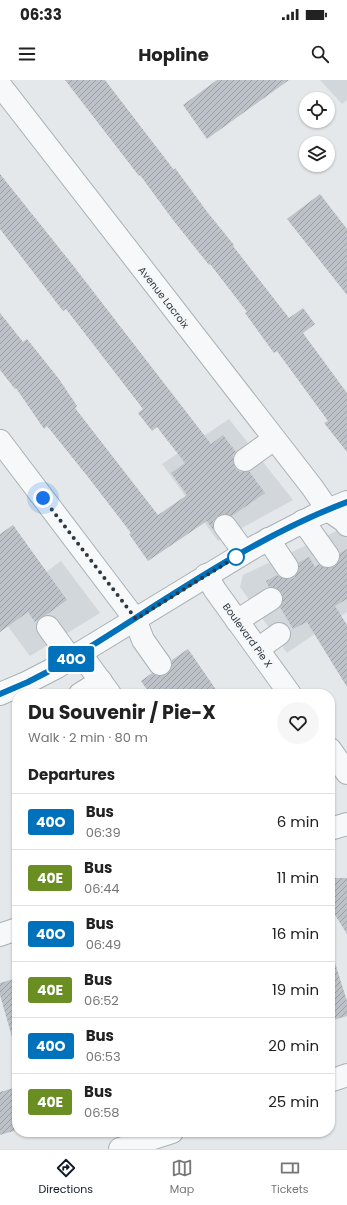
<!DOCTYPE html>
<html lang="en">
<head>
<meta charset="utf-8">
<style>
	body { margin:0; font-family:Poppins,sans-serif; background:#f6f6f6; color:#222; height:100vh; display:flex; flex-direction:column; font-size:15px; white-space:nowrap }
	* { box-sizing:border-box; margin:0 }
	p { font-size:13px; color:#767676 }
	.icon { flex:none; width:22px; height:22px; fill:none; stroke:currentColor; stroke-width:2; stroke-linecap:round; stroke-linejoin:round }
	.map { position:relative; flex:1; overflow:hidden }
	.drawer { position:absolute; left:12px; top:609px; width:323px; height:448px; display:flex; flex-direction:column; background:#fff; border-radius:16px; box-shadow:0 1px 3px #0004 }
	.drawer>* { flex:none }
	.badge { padding:0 8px; border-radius:3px; font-size:14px; line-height:26px }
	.controls { position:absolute; left:299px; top:12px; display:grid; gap:8px }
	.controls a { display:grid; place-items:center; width:36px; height:36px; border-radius:50%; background:#fff; box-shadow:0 1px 3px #0004; font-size:20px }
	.you { position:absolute; width:20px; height:20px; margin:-10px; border:3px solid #fff; border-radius:50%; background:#1a73e8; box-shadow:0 0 0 6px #1a73e833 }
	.map>.badge { position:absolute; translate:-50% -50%; box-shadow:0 0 0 2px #fff }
	h2 { padding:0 16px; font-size:15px; line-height:36px }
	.round { display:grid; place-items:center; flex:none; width:42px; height:42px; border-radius:21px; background:#f6f6f6 }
	.overview { display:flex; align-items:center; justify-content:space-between; height:68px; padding:0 16px }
	h1 { font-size:19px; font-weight:700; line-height:30px }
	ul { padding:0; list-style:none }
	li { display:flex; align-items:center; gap:12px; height:56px; padding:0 16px; border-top:1px solid #e0e0e0 }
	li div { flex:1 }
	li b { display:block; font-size:15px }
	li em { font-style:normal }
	li .badge { min-width:44px; font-weight:700; text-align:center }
	.status { display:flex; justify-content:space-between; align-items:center; height:28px; padding:0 20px; background:#fff; direction:ltr }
	.status svg { height:11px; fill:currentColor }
	header { display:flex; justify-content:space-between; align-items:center; height:52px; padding:0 16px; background:#fff; font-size:18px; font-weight:700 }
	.menu { display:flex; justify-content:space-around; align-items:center; height:56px; border-top:1px solid #e0e0e0; background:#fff; font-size:11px; color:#767676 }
	.menu a { display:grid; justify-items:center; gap:2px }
	.menu .selected { color:#111827 }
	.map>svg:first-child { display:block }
	.built { fill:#d2d7dc }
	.building { fill:url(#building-hatch) }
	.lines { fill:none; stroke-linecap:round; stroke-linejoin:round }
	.minor-casing { stroke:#a9b0b4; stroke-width:24 }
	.minor { stroke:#f6f8f9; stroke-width:22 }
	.line-casing { stroke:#fff; stroke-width:9 }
	.line { stroke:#0072bc; stroke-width:6 }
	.walk { stroke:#2d3841; stroke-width:4; stroke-dasharray:0 7.2 }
	.stop-dot { fill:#fff; stroke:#0072bc; stroke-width:2 }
	.labels { text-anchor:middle; stroke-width:3; stroke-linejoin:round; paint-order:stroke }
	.street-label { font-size:10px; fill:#2d3841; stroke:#f4f6f8 }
</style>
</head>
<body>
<div class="status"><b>06:33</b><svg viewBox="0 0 49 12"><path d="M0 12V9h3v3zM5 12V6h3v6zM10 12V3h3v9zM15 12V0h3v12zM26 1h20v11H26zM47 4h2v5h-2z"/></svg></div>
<header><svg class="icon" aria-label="menu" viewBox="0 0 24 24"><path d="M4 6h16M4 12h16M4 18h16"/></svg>Hopline<svg class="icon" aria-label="search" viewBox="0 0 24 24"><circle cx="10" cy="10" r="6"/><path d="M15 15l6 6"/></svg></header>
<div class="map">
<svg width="347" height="1069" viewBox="0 0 347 1069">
	<defs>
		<pattern id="building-hatch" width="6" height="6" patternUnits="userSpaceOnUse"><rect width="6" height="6" fill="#bcc2c7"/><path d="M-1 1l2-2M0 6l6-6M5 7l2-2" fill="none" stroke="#999fa3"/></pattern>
	</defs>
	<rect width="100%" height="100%" fill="#e4e8ea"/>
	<g class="built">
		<path d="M 320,0 L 347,0 L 347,20 L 342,24 Z"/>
		<path d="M 229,339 L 293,420 L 218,461 L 162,384 Z"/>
		<path d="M 347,446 L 347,532 L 287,573 L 240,507 L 243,495 Z"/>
		<path d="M 61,481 L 100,533 L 30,576 L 0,536 L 0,526 Z"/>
	</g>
	<g class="building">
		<path d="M 65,0 L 105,0 L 174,90 L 175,88 L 208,133 L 234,165 L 233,166 L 289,238 L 303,228 L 315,244 L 303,253 L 347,313 L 347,372 L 324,343 L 328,341 L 277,271 L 274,273 L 245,233 L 247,232 L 210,184 L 209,185 L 173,140 L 140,95 L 139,96 Z"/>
		<path d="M 217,0 L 289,0 L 207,59 L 183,25 Z"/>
		<path d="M 0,94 L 72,184 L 211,364 L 223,355 L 236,372 L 233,375 L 233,381 L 235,388 L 240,392 L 246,392 L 249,391 L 265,413 L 232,436 L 224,434 L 218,436 L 213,441 L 213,450 L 207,441 L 148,481 L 129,454 L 131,453 L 88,397 L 47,346 L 44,349 L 16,308 L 15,309 L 0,290 L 0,233 L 23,262 L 27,259 L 59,299 L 77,326 L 75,328 L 158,435 L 187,415 L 171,393 L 185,383 L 157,347 L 152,351 L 138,333 L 143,329 L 66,229 L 63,231 L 0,149 Z"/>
		<path d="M 320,114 L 347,149 L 347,215 L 287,139 Z"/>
		<path d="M 13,445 L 67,520 L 46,535 L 41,537 L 35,542 L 28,532 L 0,552 L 0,454 Z"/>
		<path d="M 347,469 L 347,519 L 335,526 L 347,545 L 347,607 L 307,542 L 293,549 L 280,527 L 283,519 L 282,513 L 276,508 L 269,507 L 266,501 L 277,495 L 282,498 L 288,499 L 294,498 L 298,492 L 299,486 L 298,483 L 309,477 L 315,487 L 319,484 L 323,487 L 329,488 L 335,486 L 339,481 L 340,473 Z"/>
		<path d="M 188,569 L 219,614 L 150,614 L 141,601 L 152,593 L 155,595 L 161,596 L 167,594 L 171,589 L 172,580 Z"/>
		<path d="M 330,798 L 347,798 L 347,854 L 330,827 Z"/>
		<path d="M 330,880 L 334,880 L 347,921 L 347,936 L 330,941 Z"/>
		<path d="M 17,898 L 17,956 L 12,957 L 0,915 L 0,903 Z"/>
		<path d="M 17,1007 L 17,1050 L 0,1055 L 0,1012 Z"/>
	</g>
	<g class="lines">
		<defs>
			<g id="minor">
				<path d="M 0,5 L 312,407 L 328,430 L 344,441 L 347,445"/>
				<path d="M 0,361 L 135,539 L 143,560 L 160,584"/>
				<path d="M 245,380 L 274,359"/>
				<path d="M 303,441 L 328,476"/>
				<path d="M 225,446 L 244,472"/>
				<path d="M 268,459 L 287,487"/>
				<path d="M 206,495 L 215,510 L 290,614"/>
				<path d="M 237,541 L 271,519"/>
				<path d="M 48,547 L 71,579"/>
				<path d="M 258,569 L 279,554"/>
				<path d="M 80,573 L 110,614"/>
				<path d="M 0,614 L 28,602 L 57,587 L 256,466 L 316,435 L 347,422"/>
				<path d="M 80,614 L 101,601"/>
				<path d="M 330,669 L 347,693"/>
				<path d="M 330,749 L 347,744"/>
				<path d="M 0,855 L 17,849"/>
				<path d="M 330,1001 L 347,995"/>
				<path d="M 120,1069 L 172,1052"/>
			</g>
		</defs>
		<use href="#minor" class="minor-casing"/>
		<use href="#minor" class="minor"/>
	</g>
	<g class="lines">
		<defs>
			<path id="line" d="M 0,614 L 28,602 L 57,587 C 151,531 244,461 347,422"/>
		</defs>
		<use href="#line" class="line-casing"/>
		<use href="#line" class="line"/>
		<path class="walk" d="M 43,418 L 136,539 L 236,477"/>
	</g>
	<circle class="stop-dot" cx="236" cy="477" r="8"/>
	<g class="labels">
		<g class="street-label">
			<text transform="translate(164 217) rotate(52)" y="4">Avenue Lacroix</text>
			<text transform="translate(248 555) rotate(54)" y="4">Boulevard Pie X</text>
		</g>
	</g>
</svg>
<div class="controls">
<a><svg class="icon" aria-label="locate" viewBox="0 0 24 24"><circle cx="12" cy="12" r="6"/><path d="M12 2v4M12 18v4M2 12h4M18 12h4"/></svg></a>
<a><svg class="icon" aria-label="layers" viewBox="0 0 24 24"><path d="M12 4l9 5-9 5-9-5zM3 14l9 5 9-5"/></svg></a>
</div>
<div class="you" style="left:43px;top:418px"></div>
<b class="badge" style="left:71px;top:579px;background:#0072bc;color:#fff">40O</b>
<section class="drawer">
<div class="overview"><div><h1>Du Souvenir / Pie-X</h1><p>Walk · 2 min · 80 m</p></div><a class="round"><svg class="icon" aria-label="heart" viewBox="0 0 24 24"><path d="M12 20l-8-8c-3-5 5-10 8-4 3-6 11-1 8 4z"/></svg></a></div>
<h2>Departures</h2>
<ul>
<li><span class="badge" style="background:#0072bc;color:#fff">40O</span><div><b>Bus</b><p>06:39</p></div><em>6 min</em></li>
<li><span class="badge" style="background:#6b8e23;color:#fff">40E</span><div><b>Bus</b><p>06:44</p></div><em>11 min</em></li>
<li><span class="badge" style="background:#0072bc;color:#fff">40O</span><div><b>Bus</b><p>06:49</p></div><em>16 min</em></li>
<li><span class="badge" style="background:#6b8e23;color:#fff">40E</span><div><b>Bus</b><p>06:52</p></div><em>19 min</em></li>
<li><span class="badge" style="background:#0072bc;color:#fff">40O</span><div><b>Bus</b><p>06:53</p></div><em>20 min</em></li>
<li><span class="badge" style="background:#6b8e23;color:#fff">40E</span><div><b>Bus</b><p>06:58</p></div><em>25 min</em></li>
</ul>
</section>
</div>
<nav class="menu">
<a class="selected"><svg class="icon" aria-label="directions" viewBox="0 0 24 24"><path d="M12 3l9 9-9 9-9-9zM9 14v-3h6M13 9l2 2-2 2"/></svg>Directions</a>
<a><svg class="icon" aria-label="map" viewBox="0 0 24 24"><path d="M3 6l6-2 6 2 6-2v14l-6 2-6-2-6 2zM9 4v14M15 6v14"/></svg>Map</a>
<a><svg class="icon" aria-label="tickets" viewBox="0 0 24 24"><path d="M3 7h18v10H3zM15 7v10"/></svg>Tickets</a>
</nav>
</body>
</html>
